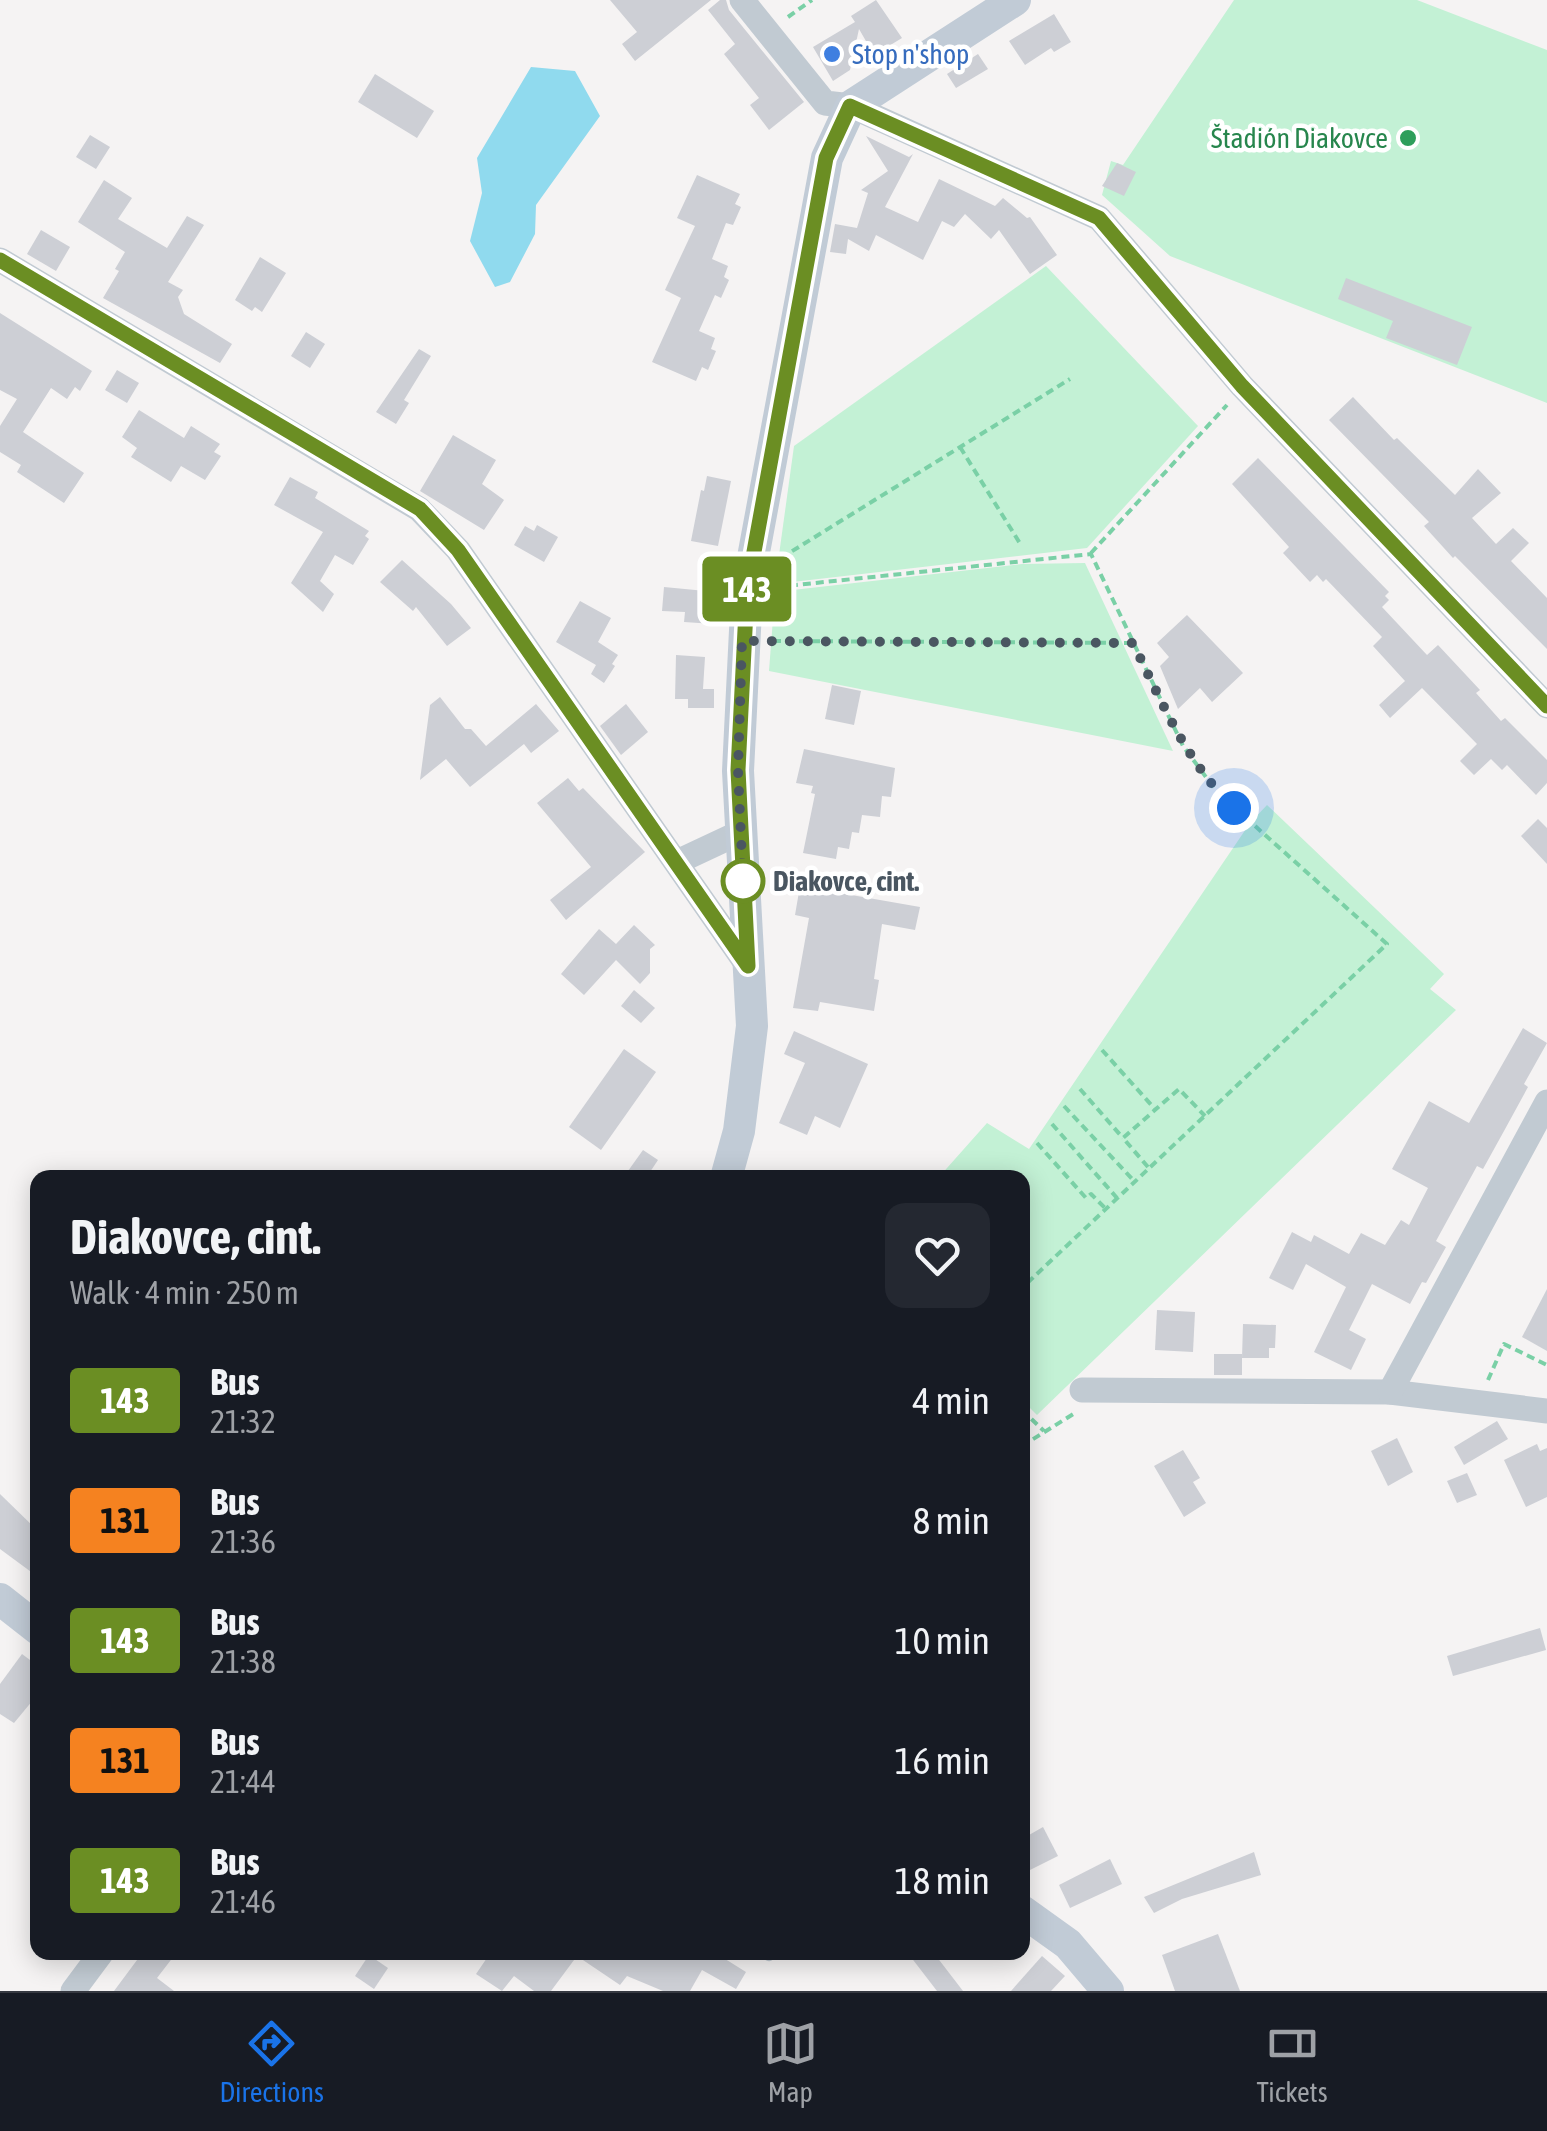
<!DOCTYPE html>
<html lang="en">
<head>
<meta charset="utf-8">
<style>
	body { margin:0; font-family:"Asap Condensed",sans-serif; background:#242831; color:#f1f3f6; height:100vh; display:flex; flex-direction:column; font-size:38px; white-space:nowrap }
	* { box-sizing:border-box; margin:0 }
	p { font-size:32px; color:#9ea1a6 }
	.icon { flex:none; width:55px; height:55px; fill:none; stroke:currentColor; stroke-width:2; stroke-linecap:round; stroke-linejoin:round }
	.map { position:relative; flex:1; overflow:hidden }
	.side { position:absolute; left:30px; top:1170px; width:1000px; height:790px; display:flex; flex-direction:column; background:#171b24; border-radius:20px; box-shadow:0 5px 25px #0003 }
	.side>* { flex:none }
	.badge { padding:0 20px; border-radius:8px; font-size:35px; line-height:65px }
	.you { position:absolute; width:50px; height:50px; margin:-25px; border:8px solid #fff; border-radius:50%; background:#1a73e8; box-shadow:0 0 0 15px #1a73e833 }
	.map>.badge { position:absolute; translate:-50% -50%; box-shadow:0 0 0 5px #fff }
	.round { display:grid; place-items:center; flex:none; width:105px; height:105px; border-radius:20px; background:#242831 }
	.overview { display:flex; align-items:center; justify-content:space-between; height:170px; padding:0 40px }
	h1 { font-size:48px; font-weight:700; line-height:75px }
	ul { padding:0; list-style:none }
	li { display:flex; align-items:center; gap:30px; height:120px; padding:0 40px }
	li div { flex:1 }
	li b { display:block; font-size:38px }
	li em { font-style:normal }
	li .badge { min-width:110px; font-weight:700; text-align:center }
	.tabs { display:flex; justify-content:space-around; align-items:center; height:140px; border-top:2px solid #363941; background:#171b24; font-size:28px; color:#9ea1a6 }
	.tabs a { display:grid; justify-items:center; gap:5px }
	.tabs .current { color:#1a73e8 }
	.map>svg:first-child { display:block }
	.green { fill:#c3f1d5 }
	.water { fill:#90daee }
	.building { fill:#cdcfd5 }
	.lines { fill:none; stroke-linecap:round; stroke-linejoin:round }
	.path { stroke:#7ad0a6; stroke-width:4; stroke-dasharray:8 5; stroke-linecap:butt }
	.lane { stroke:#c1cad2; stroke-width:12 }
	.street { stroke:#c1cad2; stroke-width:25 }
	.secondary { stroke:#c1cbd6; stroke-width:32 }
	.line-casing { stroke:#fff; stroke-width:22 }
	.line { stroke:#6b8e23; stroke-width:15 }
	.walk { stroke:#4a5661; stroke-width:10; stroke-dasharray:0 18 }
	.shop-dot { fill:#3f7fe0; stroke:#fff; stroke-width:4 }
	.leisure-dot { fill:#2e9e5b; stroke:#fff; stroke-width:4 }
	.stop-dot { fill:#fff; stroke:#6b8e23; stroke-width:5 }
	.labels { text-anchor:middle; stroke-width:9; stroke-linejoin:round; paint-order:stroke }
	.shop-label { font-size:28px; fill:#366cbe; stroke:#fff; text-anchor:start }
	.leisure-label { font-size:28px; fill:#27864d; stroke:#fff; text-anchor:end }
	.stop-label { font-size:28px; font-weight:bold; fill:#4a5661; stroke:#fff; text-anchor:start }
</style>
</head>
<body>
<div class="map">
<svg width="1547" height="1991" viewBox="0 0 1547 1991">
	<rect width="100%" height="100%" fill="#f5f3f3"/>
	<g class="green">
		<path d="M 1234,0 L 1417,0 L 1547,50 L 1547,403 L 1170,256 L 1102,195 L 1111,161 L 1123,165 Z"/>
		<path d="M 1046,266 L 1198,426 L 1087,548 L 775,584 L 794,446 Z"/>
		<path d="M 1085,563 L 1173,751 L 769,671 L 775,592 L 1022,564 Z"/>
		<path d="M 1267,805 L 1444,974 L 1430,989 L 1456,1010 L 1037,1415 L 1023,1401 L 1022,1178 L 939,1177 L 987,1123 L 1029,1149 L 1250,823 Z"/>
	</g>
	<path class="water" d="M 531,67 L 575,71 L 600,116 L 536,205 L 535,234 L 510,282 L 495,287 L 470,241 L 482,193 L 477,158 Z"/>
	<g class="building">
		<path d="M 610,0 L 711,0 L 635,61 L 622,44 L 637,32 Z"/>
		<path d="M 720,0 L 726,0 L 729,10 L 804,102 L 769,130 L 750,105 L 759,98 L 724,54 L 735,44 L 708,10 Z"/>
		<path d="M 876,0 L 902,38 L 874,55 L 859,29 L 850,70 L 833,81 L 813,47 L 855,22 L 851,16 Z"/>
		<path d="M 1054,14 L 1071,42 L 1054,52 L 1051,48 L 1025,65 L 1009,41 Z"/>
		<path d="M 978,54 L 988,69 L 956,88 L 947,74 Z"/>
		<path d="M 375,74 L 434,111 L 417,138 L 358,102 Z"/>
		<path d="M 90,135 L 110,147 L 96,169 L 76,157 Z"/>
		<path d="M 866,136 L 909,157 L 913,154 L 885,207 L 918,222 L 939,179 L 995,206 L 1003,198 L 1027,218 L 1030,217 L 1057,255 L 1030,274 L 999,230 L 991,239 L 965,214 L 954,227 L 942,221 L 923,260 L 876,235 L 869,251 L 848,239 L 846,254 L 830,252 L 835,224 L 857,228 L 868,193 L 861,190 L 888,171 Z"/>
		<path d="M 1117,163 L 1136,172 L 1124,196 L 1102,186 Z"/>
		<path d="M 697,175 L 740,194 L 735,204 L 741,207 L 733,225 L 726,223 L 712,259 L 728,266 L 724,277 L 729,280 L 721,298 L 715,295 L 699,331 L 715,338 L 711,349 L 716,351 L 708,370 L 702,367 L 696,381 L 652,362 L 681,298 L 665,290 L 695,226 L 677,218 Z"/>
		<path d="M 104,180 L 132,198 L 118,219 L 167,248 L 187,216 L 204,225 L 168,282 L 183,290 L 178,297 L 184,314 L 232,344 L 220,363 L 103,298 L 119,271 L 115,269 L 125,252 L 78,222 Z"/>
		<path d="M 41,230 L 70,247 L 56,271 L 27,254 Z"/>
		<path d="M 260,257 L 286,273 L 262,312 L 255,307 L 252,311 L 235,300 Z"/>
		<path d="M 1346,278 L 1472,327 L 1457,365 L 1386,338 L 1393,321 L 1338,299 Z"/>
		<path d="M 0,313 L 92,371 L 80,391 L 75,387 L 67,399 L 51,388 L 23,432 L 84,473 L 64,503 L 17,472 L 21,465 L 0,452 L 0,426 L 17,399 L 0,390 Z"/>
		<path d="M 306,332 L 325,344 L 310,368 L 291,356 Z"/>
		<path d="M 419,349 L 431,356 L 404,400 L 409,403 L 396,424 L 376,412 Z"/>
		<path d="M 117,370 L 139,383 L 127,403 L 105,390 Z"/>
		<path d="M 1353,397 L 1394,440 L 1397,438 L 1455,495 L 1478,469 L 1501,493 L 1472,518 L 1496,544 L 1513,528 L 1529,543 L 1511,561 L 1547,598 L 1547,649 L 1455,556 L 1453,558 L 1424,526 L 1429,522 L 1329,420 Z"/>
		<path d="M 139,410 L 184,438 L 191,426 L 220,444 L 214,452 L 221,456 L 205,480 L 181,466 L 171,482 L 131,457 L 137,448 L 122,437 Z"/>
		<path d="M 453,435 L 496,460 L 482,484 L 504,500 L 484,530 L 420,491 Z"/>
		<path d="M 1258,458 L 1389,592 L 1385,596 L 1389,600 L 1382,607 L 1427,655 L 1438,645 L 1480,690 L 1476,693 L 1501,721 L 1505,718 L 1547,760 L 1547,783 L 1536,795 L 1507,765 L 1502,770 L 1491,759 L 1474,775 L 1460,761 L 1477,744 L 1422,688 L 1390,718 L 1379,705 L 1405,681 L 1373,646 L 1382,637 L 1326,579 L 1323,582 L 1317,575 L 1310,582 L 1283,553 L 1289,547 L 1232,484 Z"/>
		<path d="M 707,476 L 731,481 L 718,546 L 691,541 L 701,490 L 704,491 Z"/>
		<path d="M 290,477 L 318,492 L 315,498 L 369,531 L 365,536 L 369,539 L 353,565 L 335,555 L 320,581 L 334,594 L 323,612 L 291,583 L 323,532 L 274,505 Z"/>
		<path d="M 537,525 L 558,537 L 544,562 L 514,545 L 525,526 L 534,531 Z"/>
		<path d="M 402,560 L 451,604 L 471,628 L 447,646 L 416,607 L 413,611 L 380,582 Z"/>
		<path d="M 664,587 L 716,592 L 714,624 L 684,622 L 685,612 L 662,611 Z"/>
		<path d="M 580,601 L 611,618 L 598,642 L 618,655 L 612,664 L 615,666 L 604,683 L 591,674 L 596,665 L 556,642 Z"/>
		<path d="M 1187,615 L 1243,673 L 1212,702 L 1200,688 L 1178,709 L 1160,666 L 1169,657 L 1157,643 Z"/>
		<path d="M 676,655 L 705,657 L 703,689 L 714,689 L 714,708 L 688,708 L 688,699 L 675,699 Z"/>
		<path d="M 832,685 L 861,691 L 854,725 L 825,719 Z"/>
		<path d="M 440,697 L 465,729 L 471,729 L 486,746 L 536,704 L 559,731 L 531,753 L 524,744 L 470,787 L 446,759 L 420,780 L 430,705 Z"/>
		<path d="M 626,704 L 648,732 L 621,755 L 600,726 Z"/>
		<path d="M 804,749 L 895,768 L 891,797 L 882,796 L 880,817 L 862,815 L 859,833 L 852,832 L 849,849 L 838,847 L 836,859 L 803,853 L 815,794 L 811,793 L 813,786 L 796,783 Z"/>
		<path d="M 568,778 L 579,791 L 583,788 L 645,852 L 566,920 L 550,900 L 591,867 L 537,803 Z"/>
		<path d="M 1538,819 L 1547,828 L 1547,864 L 1521,836 Z"/>
		<path d="M 800,886 L 920,907 L 915,930 L 882,924 L 874,979 L 879,980 L 874,1011 L 820,1002 L 818,1011 L 793,1008 L 809,918 L 795,915 Z"/>
		<path d="M 634,925 L 655,945 L 650,949 L 650,973 L 640,984 L 616,960 L 584,995 L 561,974 L 599,929 L 616,944 Z"/>
		<path d="M 634,990 L 655,1008 L 641,1023 L 621,1006 Z"/>
		<path d="M 1523,1028 L 1547,1043 L 1524,1084 L 1528,1087 L 1504,1131 L 1483,1169 L 1477,1166 L 1436,1241 L 1446,1247 L 1426,1283 L 1422,1282 L 1410,1304 L 1372,1284 L 1349,1330 L 1366,1339 L 1351,1370 L 1314,1352 L 1346,1287 L 1306,1264 L 1293,1290 L 1269,1278 L 1292,1232 L 1311,1242 L 1314,1235 L 1349,1254 L 1361,1233 L 1385,1245 L 1401,1220 L 1409,1225 L 1428,1188 L 1392,1169 L 1429,1101 L 1469,1123 Z"/>
		<path d="M 794,1031 L 868,1064 L 840,1128 L 815,1116 L 807,1135 L 779,1123 L 805,1063 L 784,1054 Z"/>
		<path d="M 624,1049 L 656,1072 L 601,1150 L 569,1127 Z"/>
		<path d="M 643,1150 L 658,1160 L 646,1178 L 623,1178 Z"/>
		<path d="M 1547,1289 L 1547,1351 L 1522,1337 Z"/>
		<path d="M 1157,1310 L 1195,1312 L 1193,1352 L 1155,1350 Z"/>
		<path d="M 1243,1324 L 1276,1325 L 1275,1348 L 1269,1348 L 1269,1358 L 1242,1358 Z"/>
		<rect x="1214" y="1354" width="28" height="21"/>
		<path d="M 1497,1421 L 1508,1439 L 1464,1465 L 1454,1447 Z"/>
		<path d="M 1397,1438 L 1413,1472 L 1388,1486 L 1371,1451 Z"/>
		<path d="M 1537,1444 L 1540,1451 L 1547,1448 L 1547,1497 L 1526,1507 L 1504,1460 Z"/>
		<path d="M 1183,1450 L 1200,1478 L 1193,1482 L 1206,1503 L 1184,1517 L 1154,1466 Z"/>
		<path d="M 1467,1473 L 1477,1495 L 1457,1503 L 1447,1481 Z"/>
		<path d="M 0,1494 L 38,1531 L 38,1577 L 0,1549 Z"/>
		<path d="M 1540,1628 L 1546,1650 L 1453,1676 L 1447,1656 Z"/>
		<path d="M 22,1654 L 38,1666 L 38,1694 L 14,1723 L 0,1714 L 0,1684 Z"/>
		<path d="M 1043,1827 L 1058,1856 L 1022,1874 L 1022,1839 Z"/>
		<path d="M 1254,1852 L 1261,1875 L 1182,1899 L 1154,1913 L 1144,1897 Z"/>
		<path d="M 1110,1859 L 1122,1884 L 1070,1908 L 1059,1885 Z"/>
		<path d="M 1218,1934 L 1240,1991 L 1175,1991 L 1162,1955 Z"/>
		<path d="M 143,1952 L 177,1952 L 157,1978 L 174,1991 L 114,1991 Z"/>
		<path d="M 491,1952 L 714,1952 L 746,1972 L 736,1989 L 702,1970 L 690,1991 L 663,1991 L 627,1976 L 620,1985 L 577,1956 L 551,1991 L 534,1991 L 514,1976 L 502,1991 L 476,1974 Z"/>
		<path d="M 907,1952 L 933,1952 L 963,1991 L 937,1991 Z"/>
		<path d="M 369,1955 L 388,1968 L 374,1989 L 355,1976 Z"/>
		<path d="M 1042,1956 L 1065,1976 L 1051,1991 L 1011,1991 Z"/>
	</g>
	<g class="lines">
		<g class="path">
			<path d="M 788,17 L 812,0"/>
			<path d="M 960,447 L 1021,545"/>
			<path d="M 1091,553 L 1227,405"/>
			<path d="M 781,558 L 1070,379"/>
			<path d="M 777,587 L 1091,554 L 1183,746 L 1217,792 L 1387,944 L 1022,1288"/>
			<path d="M 773,641 L 1133,643"/>
			<path d="M 1102,1050 L 1155,1109"/>
			<path d="M 1080,1089 L 1123,1138"/>
			<path d="M 1064,1106 L 1135,1182"/>
			<path d="M 1052,1124 L 1117,1198"/>
			<path d="M 1037,1143 L 1086,1198 L 1091,1194 L 1106,1209"/>
			<path d="M 1148,1167 L 1123,1138 L 1179,1089 L 1205,1116"/>
			<path d="M 1488,1380 L 1504,1344 L 1547,1365"/>
			<path d="M 1022,1410 L 1044,1431"/>
			<path d="M 1022,1446 L 1075,1413"/>
		</g>
		<path class="lane" d="M 764,1952 L 769,1955 L 772,1952"/>
		<g class="street">
			<path d="M 742,0 L 825,103 L 851,106 L 1099,218 L 1242,386 L 1547,706"/>
			<path d="M 0,260 L 419,509 L 458,550 L 748,966"/>
			<path d="M 677,862 L 741,832"/>
			<path d="M 1082,1390 L 1390,1392 L 1547,1411"/>
			<path d="M 1390,1392 L 1547,1102"/>
			<path d="M 73,1991 L 102,1952"/>
		</g>
		<g class="secondary">
			<path d="M 726,1178 L 739,1131 L 752,1026 L 738,771 L 747,590 L 827,158 L 851,106 L 1015,0"/>
			<path d="M 0,1599 L 38,1629"/>
			<path d="M 1022,1911 L 1068,1944 L 1108,1991"/>
		</g>
	</g>
	<g class="lines">
		<defs>
			<path id="line" d="M 0,260 L 420,509 L 458,550 L 748,966 L 738,770 L 747,590 L 826,158 L 850,106 L 1099,218 L 1242,386 L 1547,706"/>
		</defs>
		<use href="#line" class="line-casing"/>
		<use href="#line" class="line"/>
		<path class="walk" d="M 743,881 L 738,770 L 742,641 L 1133,643 C 1162,702 1186,762 1234,808"/>
	</g>
	<circle class="shop-dot" cx="832" cy="54" r="10"/>
	<circle class="leisure-dot" cx="1408" cy="138" r="10"/>
	<circle class="stop-dot" cx="743" cy="881" r="20"/>
	<g class="labels">
		<g class="shop-label">
			<text x="852" y="64">Stop n'shop</text>
		</g>
		<g class="leisure-label">
			<text x="1388" y="148">Štadión Diakovce</text>
		</g>
		<g class="stop-label">
			<text x="773" y="891">Diakovce, cint.</text>
		</g>
	</g>
</svg>
<div class="you" style="left:1234px;top:808px"></div>
<b class="badge" style="left:747px;top:589px;background:#6b8e23;color:#fff">143</b>
<section class="side">
<div class="overview"><div><h1>Diakovce, cint.</h1><p>Walk · 4 min · 250 m</p></div><a class="round"><svg class="icon" aria-label="heart" viewBox="0 0 24 24"><path d="M12 20l-8-8c-3-5 5-10 8-4 3-6 11-1 8 4z"/></svg></a></div>
<ul>
<li><span class="badge" style="background:#6b8e23;color:#fff">143</span><div><b>Bus</b><p>21:32</p></div><em>4 min</em></li>
<li><span class="badge" style="background:#f58220;color:#111">131</span><div><b>Bus</b><p>21:36</p></div><em>8 min</em></li>
<li><span class="badge" style="background:#6b8e23;color:#fff">143</span><div><b>Bus</b><p>21:38</p></div><em>10 min</em></li>
<li><span class="badge" style="background:#f58220;color:#111">131</span><div><b>Bus</b><p>21:44</p></div><em>16 min</em></li>
<li><span class="badge" style="background:#6b8e23;color:#fff">143</span><div><b>Bus</b><p>21:46</p></div><em>18 min</em></li>
</ul>
</section>
</div>
<nav class="tabs">
<a class="current"><svg class="icon" aria-label="directions" viewBox="0 0 24 24"><path d="M12 3l9 9-9 9-9-9zM9 14v-3h6M13 9l2 2-2 2"/></svg>Directions</a>
<a><svg class="icon" aria-label="map" viewBox="0 0 24 24"><path d="M3 6l6-2 6 2 6-2v14l-6 2-6-2-6 2zM9 4v14M15 6v14"/></svg>Map</a>
<a><svg class="icon" aria-label="tickets" viewBox="0 0 24 24"><path d="M3 7h18v10H3zM15 7v10"/></svg>Tickets</a>
</nav>
</body>
</html>
